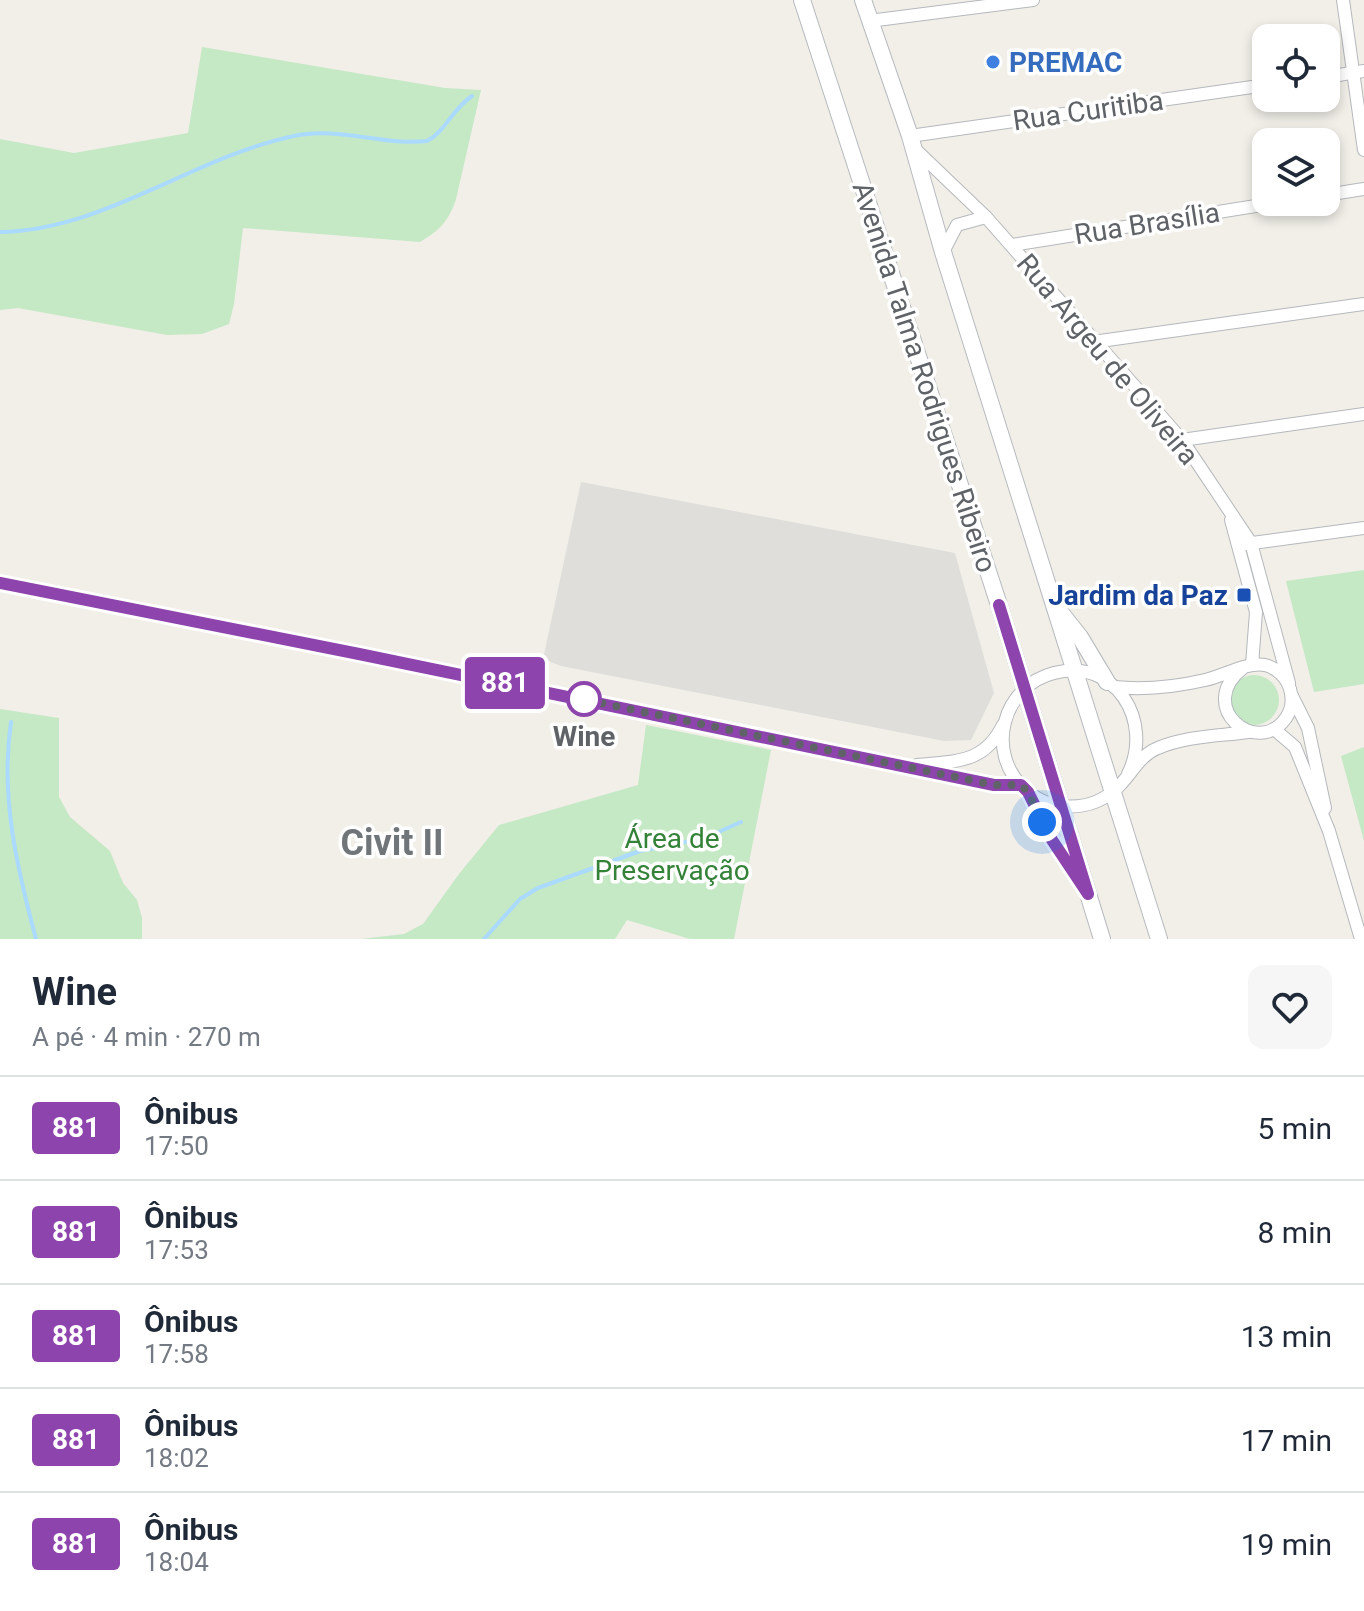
<!DOCTYPE html>
<html lang="pt">
<head>
<meta charset="utf-8">
<style>
	body { margin:0; font-family:Roboto,sans-serif; background:#f6f6f7; color:#1f2937; height:100vh; display:flex; flex-direction:column; font-size:30px; white-space:nowrap }
	* { box-sizing:border-box; margin:0 }
	p { font-size:26px; color:#747a83 }
	.icon { flex:none; width:44px; height:44px; fill:none; stroke:currentColor; stroke-width:2; stroke-linecap:round; stroke-linejoin:round }
	.map { position:relative; height:939px; overflow:hidden }
	.sheet { display:flex; flex-direction:column; background:#fff; flex:1 }
	.sheet>* { flex:none }
	.badge { padding:0 16px; border-radius:6px; font-size:28px; line-height:52px }
	.buttons { position:absolute; left:1252px; top:24px; display:grid; gap:16px }
	.buttons a { display:grid; place-items:center; width:88px; height:88px; border-radius:16px; background:#fff; box-shadow:0 4px 12px #0003; font-size:40px }
	.you { position:absolute; width:40px; height:40px; margin:-20px; border:6px solid #fff; border-radius:50%; background:#1a73e8; box-shadow:0 0 0 12px #1a73e833 }
	.map>.badge { position:absolute; translate:-50% -50%; box-shadow:0 0 0 4px #fff }
	.round { display:grid; place-items:center; flex:none; width:84px; height:84px; border-radius:16px; background:#f6f6f7 }
	.summary { display:flex; align-items:center; justify-content:space-between; height:136px; padding:0 32px }
	h1 { font-size:38px; font-weight:700; line-height:60px }
	ul { padding:0; list-style:none }
	li { display:flex; align-items:center; gap:24px; height:104px; padding:0 32px; border-top:2px solid #e0e1e3 }
	li div { flex:1 }
	li b { display:block; font-size:30px }
	li em { font-style:normal }
	li .badge { min-width:88px; font-weight:700; text-align:center }
	.map>svg:first-child { display:block }
	.industrial { fill:#e0deda }
	.green { fill:#c5e8c5 }
	.lines { fill:none; stroke-linecap:round; stroke-linejoin:round }
	.stream { stroke:#aadaff; stroke-width:4 }
	.minor-casing { stroke:#b5b8bc; stroke-width:14 }
	.secondary-casing { stroke:#b6babf; stroke-width:18 }
	.minor { stroke:#fff; stroke-width:12 }
	.secondary { stroke:#fff; stroke-width:16 }
	.line-casing { stroke:#fff; stroke-width:18 }
	.line { stroke:#8e44ad; stroke-width:12 }
	.walk { stroke:#5f6368; stroke-width:8; stroke-dasharray:0 14.4 }
	.shop-dot { fill:#3f7fe0; stroke:#fff; stroke-width:3 }
	.transit-dot { fill:#1a4fb4; stroke:#fff; stroke-width:3 }
	.stop-dot { fill:#fff; stroke:#8e44ad; stroke-width:4 }
	.labels { text-anchor:middle; stroke-width:7; stroke-linejoin:round; paint-order:stroke }
	.shop-label { font-size:28px; font-weight:bold; fill:#366cbe; stroke:#fff; text-anchor:start }
	.street-label { font-size:28px; fill:#5f6368; stroke:#fff }
	.transit-label { font-size:28px; font-weight:bold; fill:#164399; stroke:#fff; text-anchor:end }
	.stop-label { font-size:28px; font-weight:bold; fill:#5f6368; stroke:#fff }
	.park-label { font-size:28px; fill:#348238; stroke:#fff }
	.district-label { font-size:36px; font-weight:bold; fill:#70757a; stroke:#fff }
</style>
</head>
<body>
<div class="map">
<svg width="1364" height="939" viewBox="0 0 1364 939">
	<rect width="100%" height="100%" fill="#f1efe8"/>
	<path class="industrial" d="M 581,482 L 955,553 L 994,693 L 971,740 L 944,741 L 561,666 L 543,659 Z"/>
	<g class="green">
		<path d="M 202,47 L 445,88 L 481,90 L 456,199 C 449,221 440,230 420,242 L 243,228 L 234,304 L 229,324 L 202,334 L 167,335 L 18,308 L 0,310 L 0,139 L 74,153 L 188,133 Z"/>
		<path d="M 1364,570 L 1364,684 L 1314,692 L 1286,581 Z"/>
		<circle cx="1254" cy="700" r="25"/>
		<path d="M 0,709 L 59,718 L 59,797 L 70,817 L 110,851 L 123,883 L 137,900 L 142,918 L 142,939 L 0,939 Z"/>
		<path d="M 646,725 L 771,750 L 734,939 L 690,939 L 627,920 L 615,939 L 361,939 L 404,934 L 423,924 L 459,874 L 499,825 L 638,785 Z"/>
		<path d="M 1364,747 L 1364,841 L 1341,756 Z"/>
	</g>
	<g class="lines">
		<g class="stream">
			<path d="M 0,232 C 105,230 193,157 294,136 C 338,126 383,146 427,141 C 446,131 452,109 472,96"/>
			<path d="M 11,722 C 0,796 17,868 36,939"/>
			<path d="M 484,939 L 520,899 L 538,888 L 640,851 L 705,838 L 741,822"/>
		</g>
		<defs>
			<g id="minor">
				<path d="M 1343,0 L 1364,150"/>
				<path d="M 869,21 L 1033,0"/>
				<path d="M 1326,77 L 1364,71"/>
				<path d="M 910,136 L 1266,85"/>
				<path d="M 916,150 L 986,217 L 1182,440 L 1251,543 L 1289,683"/>
				<path d="M 1326,195 L 1364,189"/>
				<path d="M 1012,245 L 1281,202"/>
				<path d="M 943,252 L 957,225 L 986,217"/>
				<path d="M 1093,342 L 1364,304"/>
				<path d="M 1182,440 L 1364,414"/>
				<path d="M 1231,520 L 1256,612 L 1252,665"/>
				<path d="M 1245,544 L 1364,528"/>
				<path d="M 0,583 L 359,654 L 994,785 L 1021,785"/>
				<path d="M 1114,687 C 1145,690 1175,687 1205,680 C 1224,676 1245,662 1265,665 C 1277,668 1287,678 1290,689 C 1293,699 1292,709 1286,718 C 1257,759 1194,706 1243,668"/>
				<path d="M 1292,696 L 1308,728 L 1325,808"/>
				<path d="M 1274,729 L 1295,747 L 1329,831 L 1361,939"/>
				<path d="M 917,765 C 955,761 984,764 1003,725"/>
				<path d="M 1128,774 C 1154,722 1116,657 1054,673 C 1030,679 1011,698 1005,722 C 999,744 1005,769 1021,785 C 1047,813 1092,814 1119,786 C 1132,773 1140,755 1158,748 C 1185,736 1219,736 1248,732"/>
			</g>
			<g id="secondary">
				<path d="M 802,0 L 999,605 L 1102,939"/>
				<path d="M 863,0 L 910,136 L 943,252 L 1159,939"/>
				<path d="M 1061,613 L 1080,637 L 1107,682"/>
				<path d="M 1028,792 L 1052,840 L 1077,877"/>
			</g>
		</defs>
		<use href="#minor" class="minor-casing"/>
		<use href="#secondary" class="secondary-casing"/>
		<use href="#minor" class="minor"/>
		<use href="#secondary" class="secondary"/>
	</g>
	<g class="lines">
		<defs>
			<path id="line" d="M 0,583 L 359,654 L 994,785 L 1021,785 L 1028,792 L 1052,840 L 1088,894 L 999,605"/>
		</defs>
		<use href="#line" class="line-casing"/>
		<use href="#line" class="line"/>
		<path class="walk" d="M 584,699 L 572,697 L 994,785 L 1021,785 L 1028,792 L 1042,822"/>
	</g>
	<circle class="shop-dot" cx="993" cy="62" r="8"/>
	<rect class="transit-dot" x="1236" y="587" width="16" height="16" rx="4"/>
	<circle class="stop-dot" cx="584" cy="699" r="16"/>
	<g class="labels">
		<g class="shop-label">
			<text x="1009" y="72">PREMAC</text>
		</g>
		<g class="street-label">
			<text transform="translate(1088 110) rotate(-8)" y="10">Rua Curitiba</text>
			<text transform="translate(1147 223) rotate(-9)" y="10">Rua Brasília</text>
			<text transform="translate(1108 359) rotate(50)" y="10">Rua Argeu de Oliveira</text>
			<text transform="translate(925 377) rotate(72)" y="10">Avenida Talma Rodrigues Ribeiro</text>
		</g>
		<g class="transit-label">
			<text x="1228" y="605">Jardim da Paz</text>
		</g>
		<g class="stop-label">
			<text x="584" y="746">Wine</text>
		</g>
		<g class="park-label">
			<text x="672" y="848">Área de<tspan x="672" dy="32">Preservação</tspan></text>
		</g>
		<g class="district-label">
			<text x="392" y="855">Civit II</text>
		</g>
	</g>
</svg>
<div class="buttons">
<a><svg class="icon" aria-label="locate" viewBox="0 0 24 24"><circle cx="12" cy="12" r="6"/><path d="M12 2v4M12 18v4M2 12h4M18 12h4"/></svg></a>
<a><svg class="icon" aria-label="layers" viewBox="0 0 24 24"><path d="M12 4l9 5-9 5-9-5zM3 14l9 5 9-5"/></svg></a>
</div>
<div class="you" style="left:1042px;top:822px"></div>
<b class="badge" style="left:505px;top:683px;background:#8e44ad;color:#fff">881</b>
</div>
<section class="sheet">
<div class="summary"><div><h1>Wine</h1><p>A pé · 4 min · 270 m</p></div><a class="round"><svg class="icon" aria-label="heart" viewBox="0 0 24 24"><path d="M12 20l-8-8c-3-5 5-10 8-4 3-6 11-1 8 4z"/></svg></a></div>
<ul>
<li><span class="badge" style="background:#8e44ad;color:#fff">881</span><div><b>Ônibus</b><p>17:50</p></div><em>5 min</em></li>
<li><span class="badge" style="background:#8e44ad;color:#fff">881</span><div><b>Ônibus</b><p>17:53</p></div><em>8 min</em></li>
<li><span class="badge" style="background:#8e44ad;color:#fff">881</span><div><b>Ônibus</b><p>17:58</p></div><em>13 min</em></li>
<li><span class="badge" style="background:#8e44ad;color:#fff">881</span><div><b>Ônibus</b><p>18:02</p></div><em>17 min</em></li>
<li><span class="badge" style="background:#8e44ad;color:#fff">881</span><div><b>Ônibus</b><p>18:04</p></div><em>19 min</em></li>
</ul>
</section>
</body>
</html>
